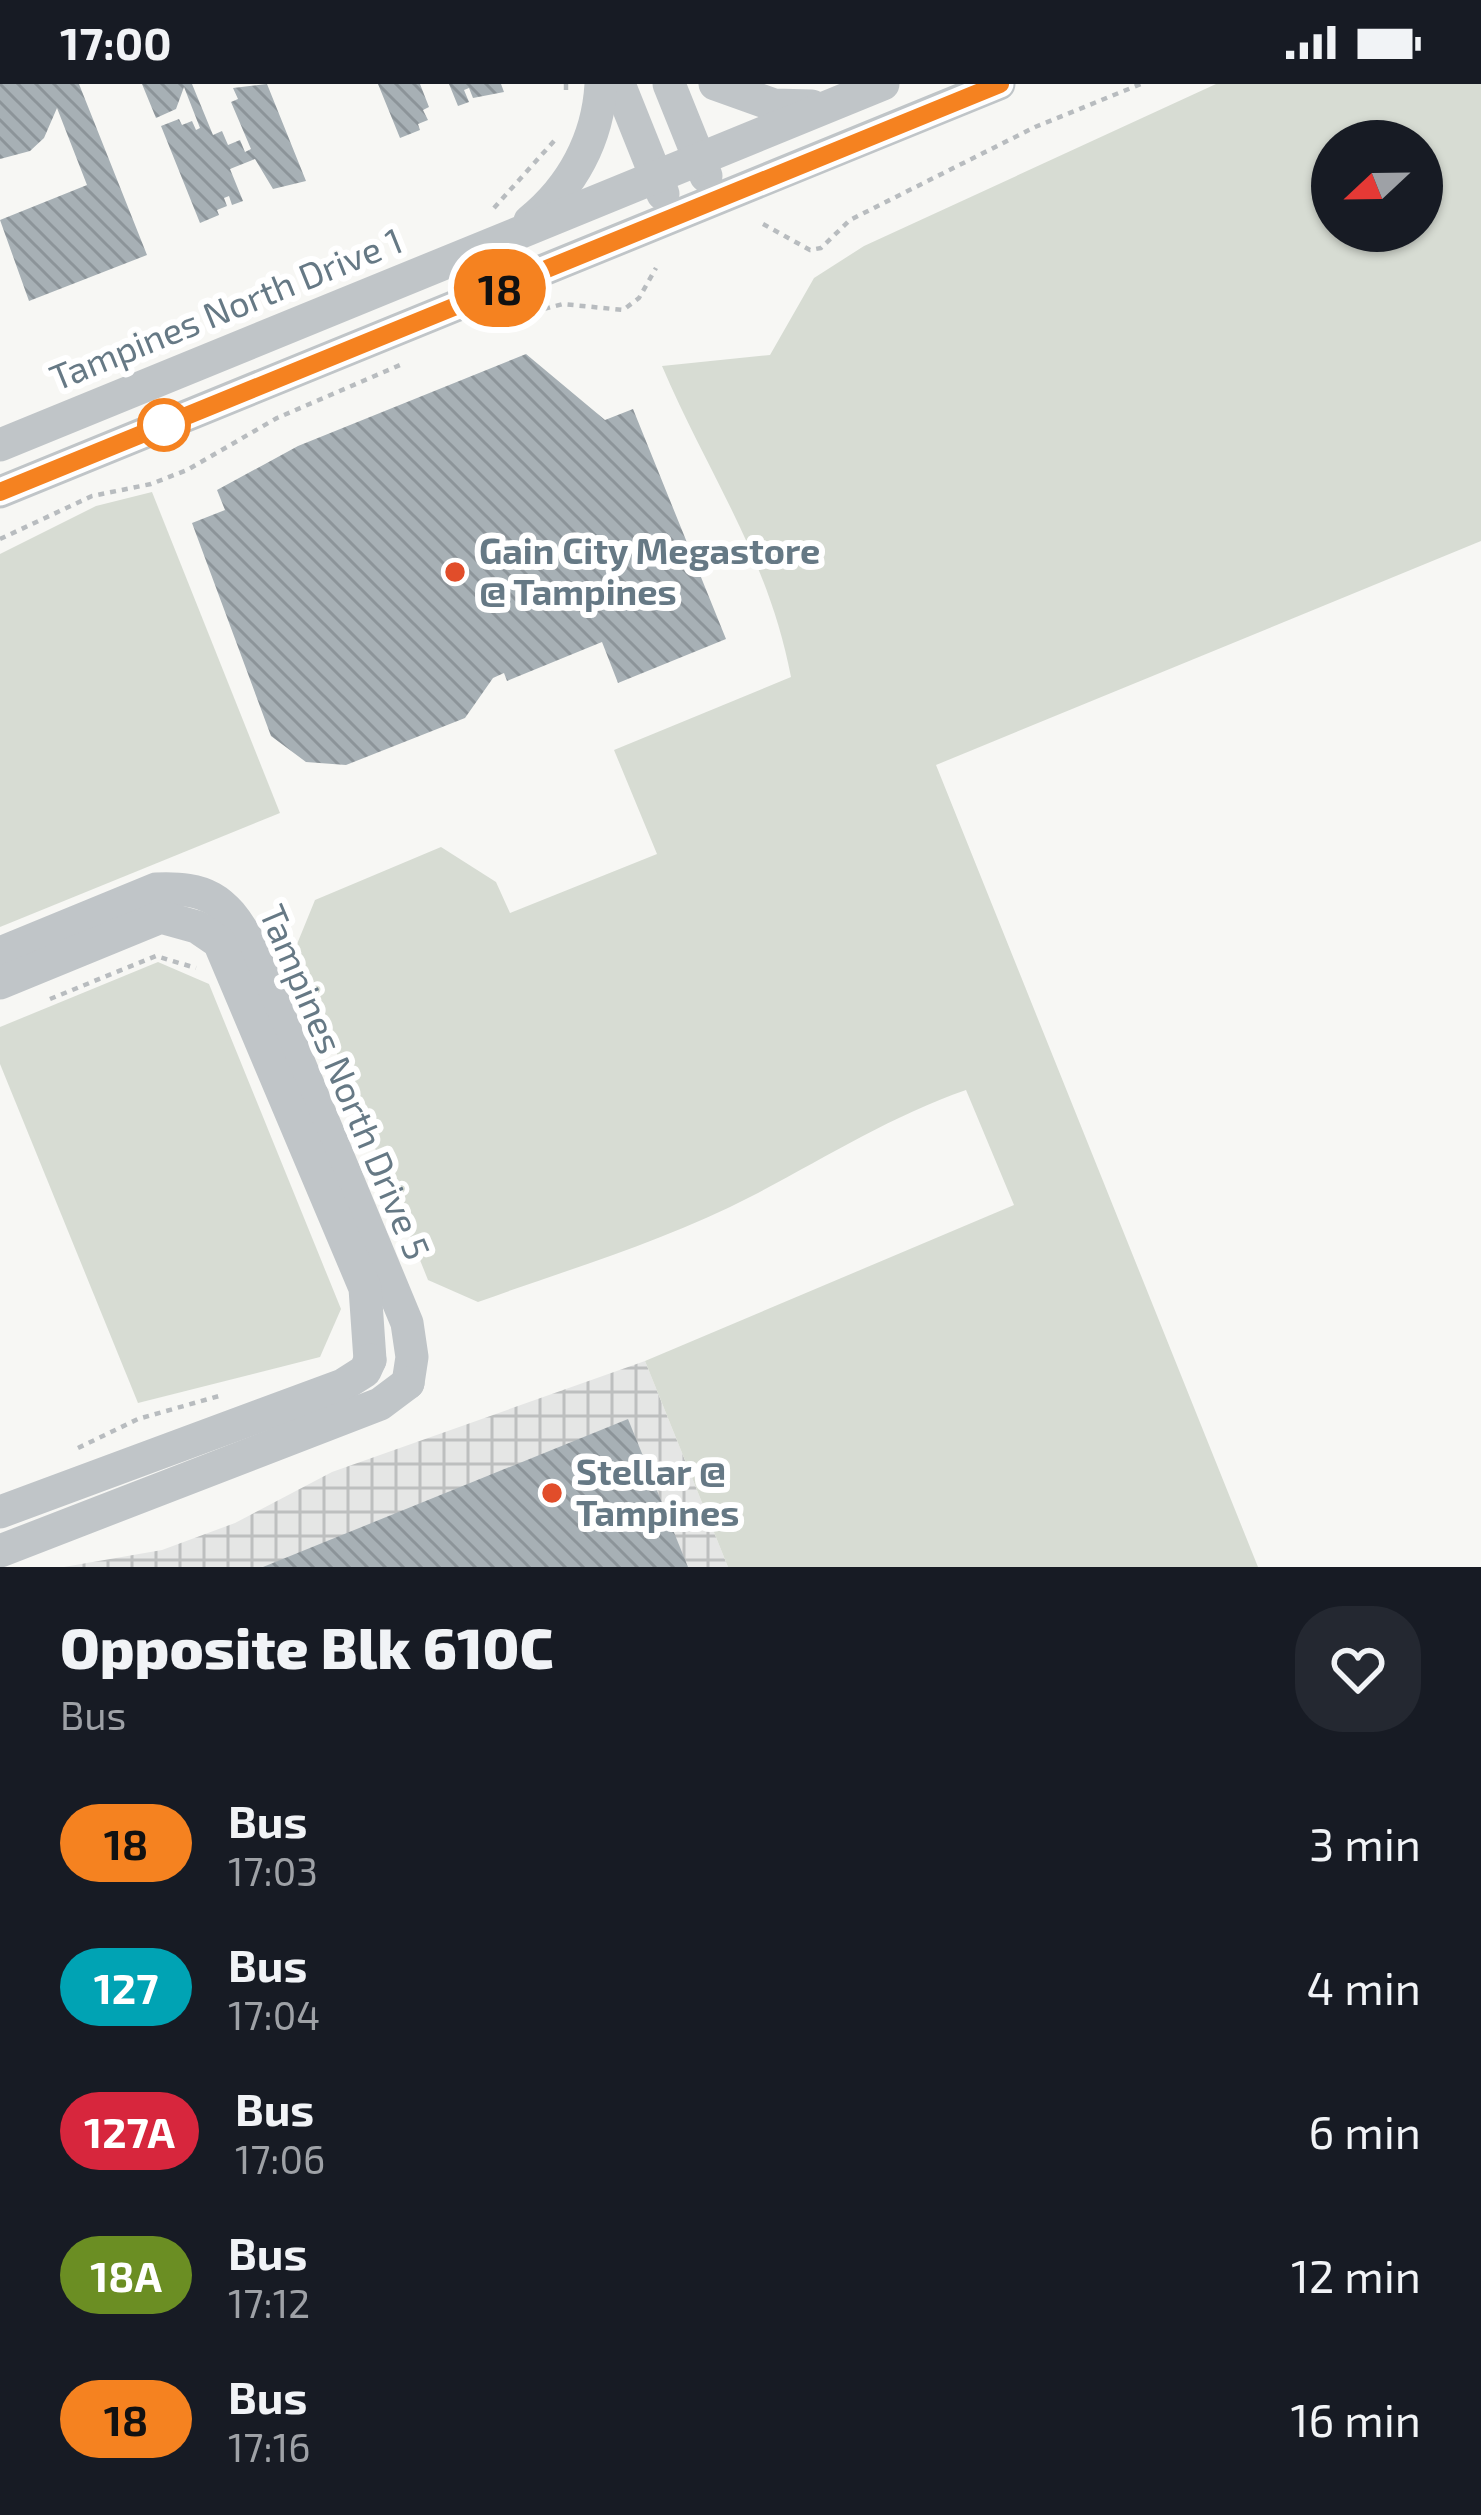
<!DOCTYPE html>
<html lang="en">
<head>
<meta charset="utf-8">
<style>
	body { margin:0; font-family:"Exo 2",sans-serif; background:#242831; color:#f1f3f6; height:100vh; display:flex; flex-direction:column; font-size:45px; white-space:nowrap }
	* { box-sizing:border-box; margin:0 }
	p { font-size:39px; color:#9ea1a6 }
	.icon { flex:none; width:66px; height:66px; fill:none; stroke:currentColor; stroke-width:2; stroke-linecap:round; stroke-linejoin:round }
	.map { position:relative; height:1483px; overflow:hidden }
	.sheet { display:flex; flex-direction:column; background:#171b24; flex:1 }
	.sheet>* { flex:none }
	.badge { padding:0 24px; border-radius:39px; font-size:42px; line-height:78px }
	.needle { width:78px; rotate:248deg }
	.buttons { position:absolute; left:1311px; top:36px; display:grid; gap:24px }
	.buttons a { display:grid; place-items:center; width:132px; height:132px; border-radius:50%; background:#171b24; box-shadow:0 3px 9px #0004; font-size:60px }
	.map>.badge { position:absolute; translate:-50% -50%; box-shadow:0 0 0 6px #fff }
	.round { display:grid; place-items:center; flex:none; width:126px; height:126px; border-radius:48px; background:#242831 }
	.head { display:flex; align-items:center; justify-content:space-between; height:204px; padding:0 60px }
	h1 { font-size:57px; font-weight:800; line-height:90px }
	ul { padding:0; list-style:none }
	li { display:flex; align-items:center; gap:36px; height:144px; padding:0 60px }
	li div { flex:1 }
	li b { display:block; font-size:45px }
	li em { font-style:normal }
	li .badge { min-width:132px; font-weight:700; text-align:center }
	.status { display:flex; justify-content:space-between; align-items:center; height:84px; padding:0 60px; background:#171b24; direction:ltr }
	.status svg { height:33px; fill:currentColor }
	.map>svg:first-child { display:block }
	.industrial { fill:url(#industrial-grid) }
	.grass { fill:#d7dcd3; fill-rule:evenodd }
	.building { fill:url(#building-back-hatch) }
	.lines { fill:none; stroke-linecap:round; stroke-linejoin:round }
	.path { stroke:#b8bcbf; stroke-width:4.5; stroke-dasharray:6 6; stroke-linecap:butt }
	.minor { stroke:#c0c5c8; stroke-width:33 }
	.line-casing { stroke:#fff; stroke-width:27 }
	.line { stroke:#f58220; stroke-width:18 }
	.stop-dot { fill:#fff; stroke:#f58220; stroke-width:6 }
	.poi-dot { fill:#e14d2a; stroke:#fff; stroke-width:4.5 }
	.labels { text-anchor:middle; stroke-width:12; stroke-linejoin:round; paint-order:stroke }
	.street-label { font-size:36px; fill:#667985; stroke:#fff }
	.poi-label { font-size:36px; font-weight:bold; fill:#667985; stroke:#fff; text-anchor:start }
</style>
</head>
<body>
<div class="status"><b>17:00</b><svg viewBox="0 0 49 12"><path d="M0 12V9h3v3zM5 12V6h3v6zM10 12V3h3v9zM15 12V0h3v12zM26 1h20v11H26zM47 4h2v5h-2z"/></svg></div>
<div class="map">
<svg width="1481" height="1483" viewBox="0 0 1481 1483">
	<defs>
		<pattern id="industrial-grid" width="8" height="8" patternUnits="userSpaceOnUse" patternTransform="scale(3)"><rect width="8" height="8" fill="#e5e6e5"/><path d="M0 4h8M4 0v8" fill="none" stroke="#bdbfbf"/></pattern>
		<pattern id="building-back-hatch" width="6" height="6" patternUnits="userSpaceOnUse" patternTransform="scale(3)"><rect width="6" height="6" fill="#a7b0b5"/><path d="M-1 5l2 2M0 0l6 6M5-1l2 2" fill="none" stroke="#8c9499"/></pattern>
	</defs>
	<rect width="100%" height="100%" fill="#f7f7f4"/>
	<path class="industrial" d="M 645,1277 L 728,1483 L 64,1483 L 162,1466 L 235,1439 L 332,1388 Z"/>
	<g class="grass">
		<path d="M 1216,0 L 1481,0 L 1481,457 L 936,681 L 1258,1483 L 728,1483 L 645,1277 L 1014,1121 L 966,1006 C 891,1032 823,1075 752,1112 C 666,1157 569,1185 478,1218 L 428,1196 L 295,865 L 315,816 L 441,763 L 496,798 L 510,829 L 657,770 L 614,666 L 791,593 C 768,473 709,392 662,282 L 770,271 L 814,194 L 864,162 ZM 1332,57 L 1422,57 L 1422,147 L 1332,147 Z"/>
		<path d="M 152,408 L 280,729 L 0,843 L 0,470 L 96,422 Z"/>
		<path d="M 158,878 L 209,900 L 341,1225 L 320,1273 L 138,1319 L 0,980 L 0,943 Z"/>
	</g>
	<g class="building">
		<path d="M 0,0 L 79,0 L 147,171 L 29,217 L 0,136 L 87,101 L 57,24 L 44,54 L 30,67 L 0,75 Z"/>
		<path d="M 142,0 L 192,0 L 213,51 L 222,47 L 228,61 L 240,56 L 245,68 L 251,65 L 231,18 L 238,15 L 233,4 L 267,0 L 306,97 L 273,105 L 255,75 L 230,85 L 243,117 L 232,121 L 229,112 L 224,114 L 227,122 L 217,126 L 219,131 L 200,139 L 161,42 L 179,35 L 182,41 L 192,37 L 196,46 L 200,44 L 184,3 L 176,25 L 156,34 Z"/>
		<path d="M 378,0 L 420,0 L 429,23 L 423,26 L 428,36 L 418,40 L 420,46 L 400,54 Z"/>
		<path d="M 449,0 L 501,0 L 504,8 L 473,14 L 469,4 L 464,6 L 469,18 L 458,22 Z"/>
		<path d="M 526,270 L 605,336 L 633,325 L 726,555 L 618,599 L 602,558 L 507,597 L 504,589 L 493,594 L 465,634 L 346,681 L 306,678 L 271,652 L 192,439 L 225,426 L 217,406 L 298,362 Z"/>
		<path d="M 628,1335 L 688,1483 L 263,1483 Z"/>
	</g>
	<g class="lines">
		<g class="path">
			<path d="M 566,0 L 566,12"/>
			<path d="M 494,124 L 554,57"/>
			<path d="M 763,140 L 810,166 L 821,164 L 850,136 L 1035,43 L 1141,0"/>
			<path d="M 521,231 L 563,220 L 623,226 L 639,214 L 656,184"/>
			<path d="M 0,455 L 92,412 L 151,400 L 187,386 L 277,334 L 400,281"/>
			<path d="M 50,915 L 156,872 L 196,884"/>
			<path d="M 78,1364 L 138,1335 L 219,1312"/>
		</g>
		<g class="minor">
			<path d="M 619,0 L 663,110"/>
			<path d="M 669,0 L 706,92"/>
			<path d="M 715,0 L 774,21 L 812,22"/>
			<path d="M 530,137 C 572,103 598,55 601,0"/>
			<path d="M 0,361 L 883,0"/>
			<path d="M 0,408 L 999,0"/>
			<path d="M 0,869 L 156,805 C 206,803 224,814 248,856 L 407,1239 L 412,1273 L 408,1299"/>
			<path d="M 0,899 L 161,833 L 197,843 L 219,858 L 365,1204 L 370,1276"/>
			<path d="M 0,1428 L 343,1301 L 365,1287 L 370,1276"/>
			<path d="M 0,1467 L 380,1320 L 408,1299"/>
		</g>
	</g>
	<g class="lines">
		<defs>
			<path id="line" d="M 0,408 L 1000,0"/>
		</defs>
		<use href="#line" class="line-casing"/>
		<use href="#line" class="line"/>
	</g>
	<circle class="stop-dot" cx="164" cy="341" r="24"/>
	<g class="poi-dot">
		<circle cx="455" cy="488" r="12"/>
		<circle cx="552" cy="1409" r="12"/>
	</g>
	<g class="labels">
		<g class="street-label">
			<text transform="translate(226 225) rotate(-22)" y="13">Tampines North Drive 1</text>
			<text transform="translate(345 998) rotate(67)" y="13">Tampines North Drive 5</text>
		</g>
		<g class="poi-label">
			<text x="479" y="480">Gain City Megastore<tspan x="479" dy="41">@ Tampines</tspan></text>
			<text x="576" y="1401">Stellar @<tspan x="576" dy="41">Tampines</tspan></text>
		</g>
	</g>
</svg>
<div class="buttons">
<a><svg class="needle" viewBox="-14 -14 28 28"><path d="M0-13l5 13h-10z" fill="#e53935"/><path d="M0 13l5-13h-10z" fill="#9ea1a6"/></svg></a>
</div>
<b class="badge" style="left:500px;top:204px;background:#f58220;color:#111">18</b>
</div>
<section class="sheet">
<div class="head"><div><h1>Opposite Blk 610C</h1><p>Bus</p></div><a class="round"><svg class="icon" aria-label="heart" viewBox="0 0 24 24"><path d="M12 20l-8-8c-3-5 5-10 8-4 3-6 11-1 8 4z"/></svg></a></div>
<ul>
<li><span class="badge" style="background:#f58220;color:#111">18</span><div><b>Bus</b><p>17:03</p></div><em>3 min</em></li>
<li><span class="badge" style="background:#00a3b4;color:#fff">127</span><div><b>Bus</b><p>17:04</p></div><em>4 min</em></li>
<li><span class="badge" style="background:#d7263d;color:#fff">127A</span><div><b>Bus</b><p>17:06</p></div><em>6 min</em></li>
<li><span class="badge" style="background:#6b8e23;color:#fff">18A</span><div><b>Bus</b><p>17:12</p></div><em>12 min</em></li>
<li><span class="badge" style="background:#f58220;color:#111">18</span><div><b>Bus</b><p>17:16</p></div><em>16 min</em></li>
</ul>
</section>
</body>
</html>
